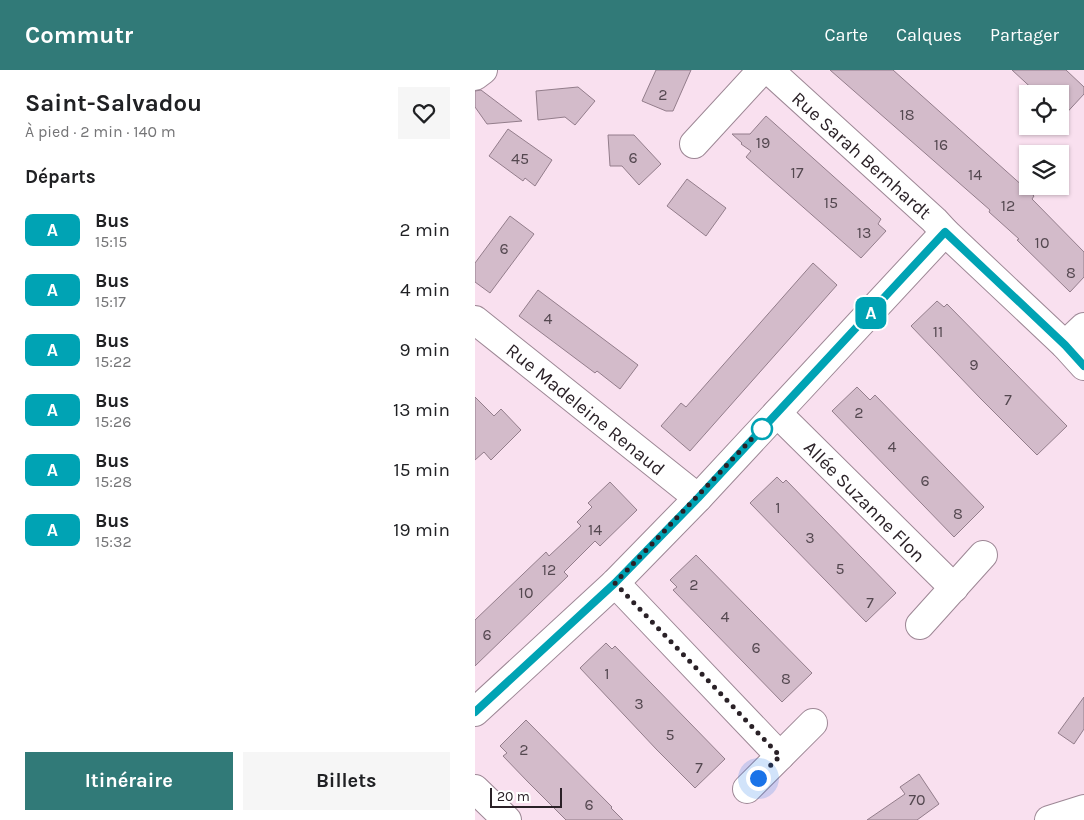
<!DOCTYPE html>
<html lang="fr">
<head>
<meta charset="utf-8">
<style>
	body { margin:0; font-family:Karla,sans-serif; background:#f6f6f6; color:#202124; height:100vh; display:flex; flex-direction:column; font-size:19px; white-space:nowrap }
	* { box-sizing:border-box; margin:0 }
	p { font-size:16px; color:#757577 }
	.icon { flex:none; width:28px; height:28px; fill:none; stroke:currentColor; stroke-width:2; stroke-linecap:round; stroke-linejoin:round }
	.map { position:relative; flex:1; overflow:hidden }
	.panel { display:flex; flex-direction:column; background:#fff; width:475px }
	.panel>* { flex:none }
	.badge { padding:0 10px; border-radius:8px; font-size:18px; line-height:32px }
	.fabs { position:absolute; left:544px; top:15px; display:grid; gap:10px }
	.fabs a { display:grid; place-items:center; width:50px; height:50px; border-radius:0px; background:#fff; box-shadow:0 1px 4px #0004; font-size:25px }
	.scale { position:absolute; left:15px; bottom:12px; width:72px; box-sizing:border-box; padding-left:5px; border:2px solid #2a2127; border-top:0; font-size:14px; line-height:18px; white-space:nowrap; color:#2a2127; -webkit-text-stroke:4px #fff; paint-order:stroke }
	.you { position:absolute; width:25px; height:25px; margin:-12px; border:4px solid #fff; border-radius:50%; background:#1a73e8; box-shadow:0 0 0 8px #1a73e833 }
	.map>.badge { position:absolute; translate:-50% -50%; box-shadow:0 0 0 2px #fff }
	h2 { padding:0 25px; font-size:19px; line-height:45px }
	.round { display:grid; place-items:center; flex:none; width:52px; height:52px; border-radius:0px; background:#f6f6f6 }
	.overview { display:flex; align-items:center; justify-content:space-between; height:85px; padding:0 25px }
	h1 { font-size:24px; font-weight:700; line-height:38px }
	.cta { display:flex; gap:10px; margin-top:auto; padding:10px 25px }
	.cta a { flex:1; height:58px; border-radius:0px; background:#317a78; color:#fff; font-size:20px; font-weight:700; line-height:58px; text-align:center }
	.cta a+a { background:#f6f6f6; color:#202124 }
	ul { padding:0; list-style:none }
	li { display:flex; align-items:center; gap:15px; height:60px; padding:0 25px }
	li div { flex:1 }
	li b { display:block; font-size:19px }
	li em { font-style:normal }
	li .badge { min-width:55px; font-weight:700; text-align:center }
	header { display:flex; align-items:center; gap:30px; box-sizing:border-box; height:70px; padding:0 25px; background:#317a78; color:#fff }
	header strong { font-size:24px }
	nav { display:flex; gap:28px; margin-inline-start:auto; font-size:18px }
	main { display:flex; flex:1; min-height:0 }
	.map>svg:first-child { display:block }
	.building { fill:#d3bbca; stroke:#937d8b }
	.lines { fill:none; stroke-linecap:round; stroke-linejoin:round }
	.minor-casing { stroke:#9d8795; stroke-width:30 }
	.minor { stroke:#fff; stroke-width:28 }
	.line-casing { stroke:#fff; stroke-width:11 }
	.line { stroke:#00a3b4; stroke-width:8 }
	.walk { stroke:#2a2127; stroke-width:5; stroke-dasharray:0 9 }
	.stop-dot { fill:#fff; stroke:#00a3b4; stroke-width:2.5 }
	.labels { text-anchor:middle; stroke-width:4; stroke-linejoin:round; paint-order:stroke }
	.number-label { font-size:16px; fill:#544850 }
	.street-label { font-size:19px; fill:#2a2127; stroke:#fff }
</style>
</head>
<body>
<header>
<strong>Commutr</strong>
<nav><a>Carte</a><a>Calques</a><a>Partager</a></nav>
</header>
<main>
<section class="panel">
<div class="overview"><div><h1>Saint-Salvadou</h1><p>À pied · 2 min · 140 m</p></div><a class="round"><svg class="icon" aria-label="heart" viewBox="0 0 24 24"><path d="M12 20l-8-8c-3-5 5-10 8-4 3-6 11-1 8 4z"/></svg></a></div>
<h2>Départs</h2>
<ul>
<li><span class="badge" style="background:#00a3b4;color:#fff">A</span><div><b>Bus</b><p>15:15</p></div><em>2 min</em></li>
<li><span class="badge" style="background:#00a3b4;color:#fff">A</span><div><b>Bus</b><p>15:17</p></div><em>4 min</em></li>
<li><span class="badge" style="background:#00a3b4;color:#fff">A</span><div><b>Bus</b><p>15:22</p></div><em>9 min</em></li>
<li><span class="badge" style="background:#00a3b4;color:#fff">A</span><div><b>Bus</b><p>15:26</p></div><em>13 min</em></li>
<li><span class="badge" style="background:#00a3b4;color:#fff">A</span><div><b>Bus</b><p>15:28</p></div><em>15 min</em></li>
<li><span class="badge" style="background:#00a3b4;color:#fff">A</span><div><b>Bus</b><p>15:32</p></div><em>19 min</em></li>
</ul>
<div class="cta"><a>Itinéraire</a><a>Billets</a></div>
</section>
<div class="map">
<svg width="609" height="750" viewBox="0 0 609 750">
	<rect width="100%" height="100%" fill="#f9e0ef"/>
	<g class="building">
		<path d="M 181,0 L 216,0 L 198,41 L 191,41 L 167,31 Z"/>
		<path d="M 355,0 L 418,0 L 559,126 L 557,129 L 609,182 L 609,207 L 595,222 L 542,170 L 544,169 L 514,142 L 515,140 Z"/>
		<path d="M 537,0 L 591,0 L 609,17 L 609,24 L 585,50 L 585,24 L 563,24 Z"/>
		<path d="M 103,17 L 120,31 L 100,55 L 90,47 L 63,50 L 61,21 Z"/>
		<path d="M 6,20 L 47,51 L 12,54 L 0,37 L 0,21 Z"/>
		<path d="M 291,46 L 406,149 L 403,154 L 411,161 L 386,188 L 271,87 L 276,81 L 266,74 L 267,73 L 257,64 L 275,64 Z"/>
		<path d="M 33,59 L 77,90 L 60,116 L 50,108 L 48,111 L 14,86 Z"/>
		<path d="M 133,65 L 159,65 L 186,94 L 164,115 L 147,96 L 135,96 Z"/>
		<path d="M 212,109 L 251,138 L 231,166 L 192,136 Z"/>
		<path d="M 35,146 L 59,164 L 15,223 L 0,212 L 0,193 Z"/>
		<path d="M 338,193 L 362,215 L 215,381 L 186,356 L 206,333 L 211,337 Z"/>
		<path d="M 63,220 L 163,295 L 145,319 L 122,301 L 120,303 L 44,246 Z"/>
		<path d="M 462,231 L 469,237 L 472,234 L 592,356 L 562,385 L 505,328 L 436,256 Z"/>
		<path d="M 382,317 L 395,330 L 400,325 L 509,437 L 479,467 L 357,341 Z"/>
		<path d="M 0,327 L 19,346 L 26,339 L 46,360 L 16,390 L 9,382 L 0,390 Z"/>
		<path d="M 302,407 L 308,413 L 311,410 L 421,523 L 391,552 L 275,433 Z"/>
		<path d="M 135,412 L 162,440 L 125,476 L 120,471 L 89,502 L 93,506 L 0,596 L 0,550 L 71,482 L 74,486 L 106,456 L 102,452 L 117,437 L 113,433 Z"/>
		<path d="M 221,485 L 337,603 L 307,632 L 198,520 L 202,517 L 195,510 Z"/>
		<path d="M 131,573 L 137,579 L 140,576 L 250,689 L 220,718 L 182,680 L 105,598 Z"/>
		<path d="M 609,627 L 609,659 L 599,674 L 583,663 Z"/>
		<path d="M 51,650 L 137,737 L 136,738 L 148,750 L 91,750 L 53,712 L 28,686 L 32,683 L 25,676 Z"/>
		<path d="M 444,704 L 464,734 L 442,750 L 392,750 L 430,724 L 425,717 Z"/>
	</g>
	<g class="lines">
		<defs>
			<g id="minor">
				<path d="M 294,0 L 459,150 L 470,162 L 590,275 L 609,296"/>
				<path d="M 0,6 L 8,0"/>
				<path d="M 219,74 L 287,0"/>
				<path d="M 0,250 L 223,428"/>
				<path d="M 590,275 L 609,257"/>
				<path d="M 302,343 L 479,518"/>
				<path d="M 140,513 L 305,686"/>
				<path d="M 445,555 L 508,485"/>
				<path d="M 0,642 L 140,513 L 223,428 L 470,162"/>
				<path d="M 0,719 L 32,750"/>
				<path d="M 272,719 L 338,653"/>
				<path d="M 574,750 L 609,739"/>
			</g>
		</defs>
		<use href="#minor" class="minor-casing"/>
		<use href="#minor" class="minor"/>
	</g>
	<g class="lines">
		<defs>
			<path id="line" d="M 0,642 L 140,513 L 223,428 L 470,162 L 590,275 L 609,296"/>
		</defs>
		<use href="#line" class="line-casing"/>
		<use href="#line" class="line"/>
		<path class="walk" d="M 283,708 L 305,686 L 140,513 L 288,357 L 287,359"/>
	</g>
	<circle class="stop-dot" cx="287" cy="359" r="10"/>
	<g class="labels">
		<g class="number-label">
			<text x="188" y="30">2</text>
			<text x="432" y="50">18</text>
			<text x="288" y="78">19</text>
			<text x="466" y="80">16</text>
			<text x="158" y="93">6</text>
			<text x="45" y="94">45</text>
			<text x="322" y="108">17</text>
			<text x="500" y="110">14</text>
			<text x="356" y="138">15</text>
			<text x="533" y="141">12</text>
			<text x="389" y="168">13</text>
			<text x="567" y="178">10</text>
			<text x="29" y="184">6</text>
			<text x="596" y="208">8</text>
			<text x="73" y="254">4</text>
			<text x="463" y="267">11</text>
			<text x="499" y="300">9</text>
			<text x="533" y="335">7</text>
			<text x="384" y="348">2</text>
			<text x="417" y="382">4</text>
			<text x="450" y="416">6</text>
			<text x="303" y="443">1</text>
			<text x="483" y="449">8</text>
			<text x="120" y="465">14</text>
			<text x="335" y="473">3</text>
			<text x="365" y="504">5</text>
			<text x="74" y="505">12</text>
			<text x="219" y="520">2</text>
			<text x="51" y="528">10</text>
			<text x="395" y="538">7</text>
			<text x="250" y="552">4</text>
			<text x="12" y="570">6</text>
			<text x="281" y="583">6</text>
			<text x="132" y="609">1</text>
			<text x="311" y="614">8</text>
			<text x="164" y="639">3</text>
			<text x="195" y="670">5</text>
			<text x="49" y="685">2</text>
			<text x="224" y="703">7</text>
			<text x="442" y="735">70</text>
			<text x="114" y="740">6</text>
		</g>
		<g class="street-label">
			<text transform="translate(387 85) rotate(42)" y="7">Rue Sarah Bernhardt</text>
			<text transform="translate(111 339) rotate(39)" y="7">Rue Madeleine Renaud</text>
			<text transform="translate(390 431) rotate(45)" y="7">Allée Suzanne Flon</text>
		</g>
	</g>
</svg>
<div class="fabs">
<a><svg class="icon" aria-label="locate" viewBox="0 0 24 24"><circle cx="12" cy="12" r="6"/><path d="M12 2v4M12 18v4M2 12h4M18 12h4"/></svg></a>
<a><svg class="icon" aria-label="layers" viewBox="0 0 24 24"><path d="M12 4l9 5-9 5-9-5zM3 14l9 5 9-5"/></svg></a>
</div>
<div class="scale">20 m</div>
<div class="you" style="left:283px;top:708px"></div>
<b class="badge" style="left:396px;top:243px;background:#00a3b4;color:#fff">A</b>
</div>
</main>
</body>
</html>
